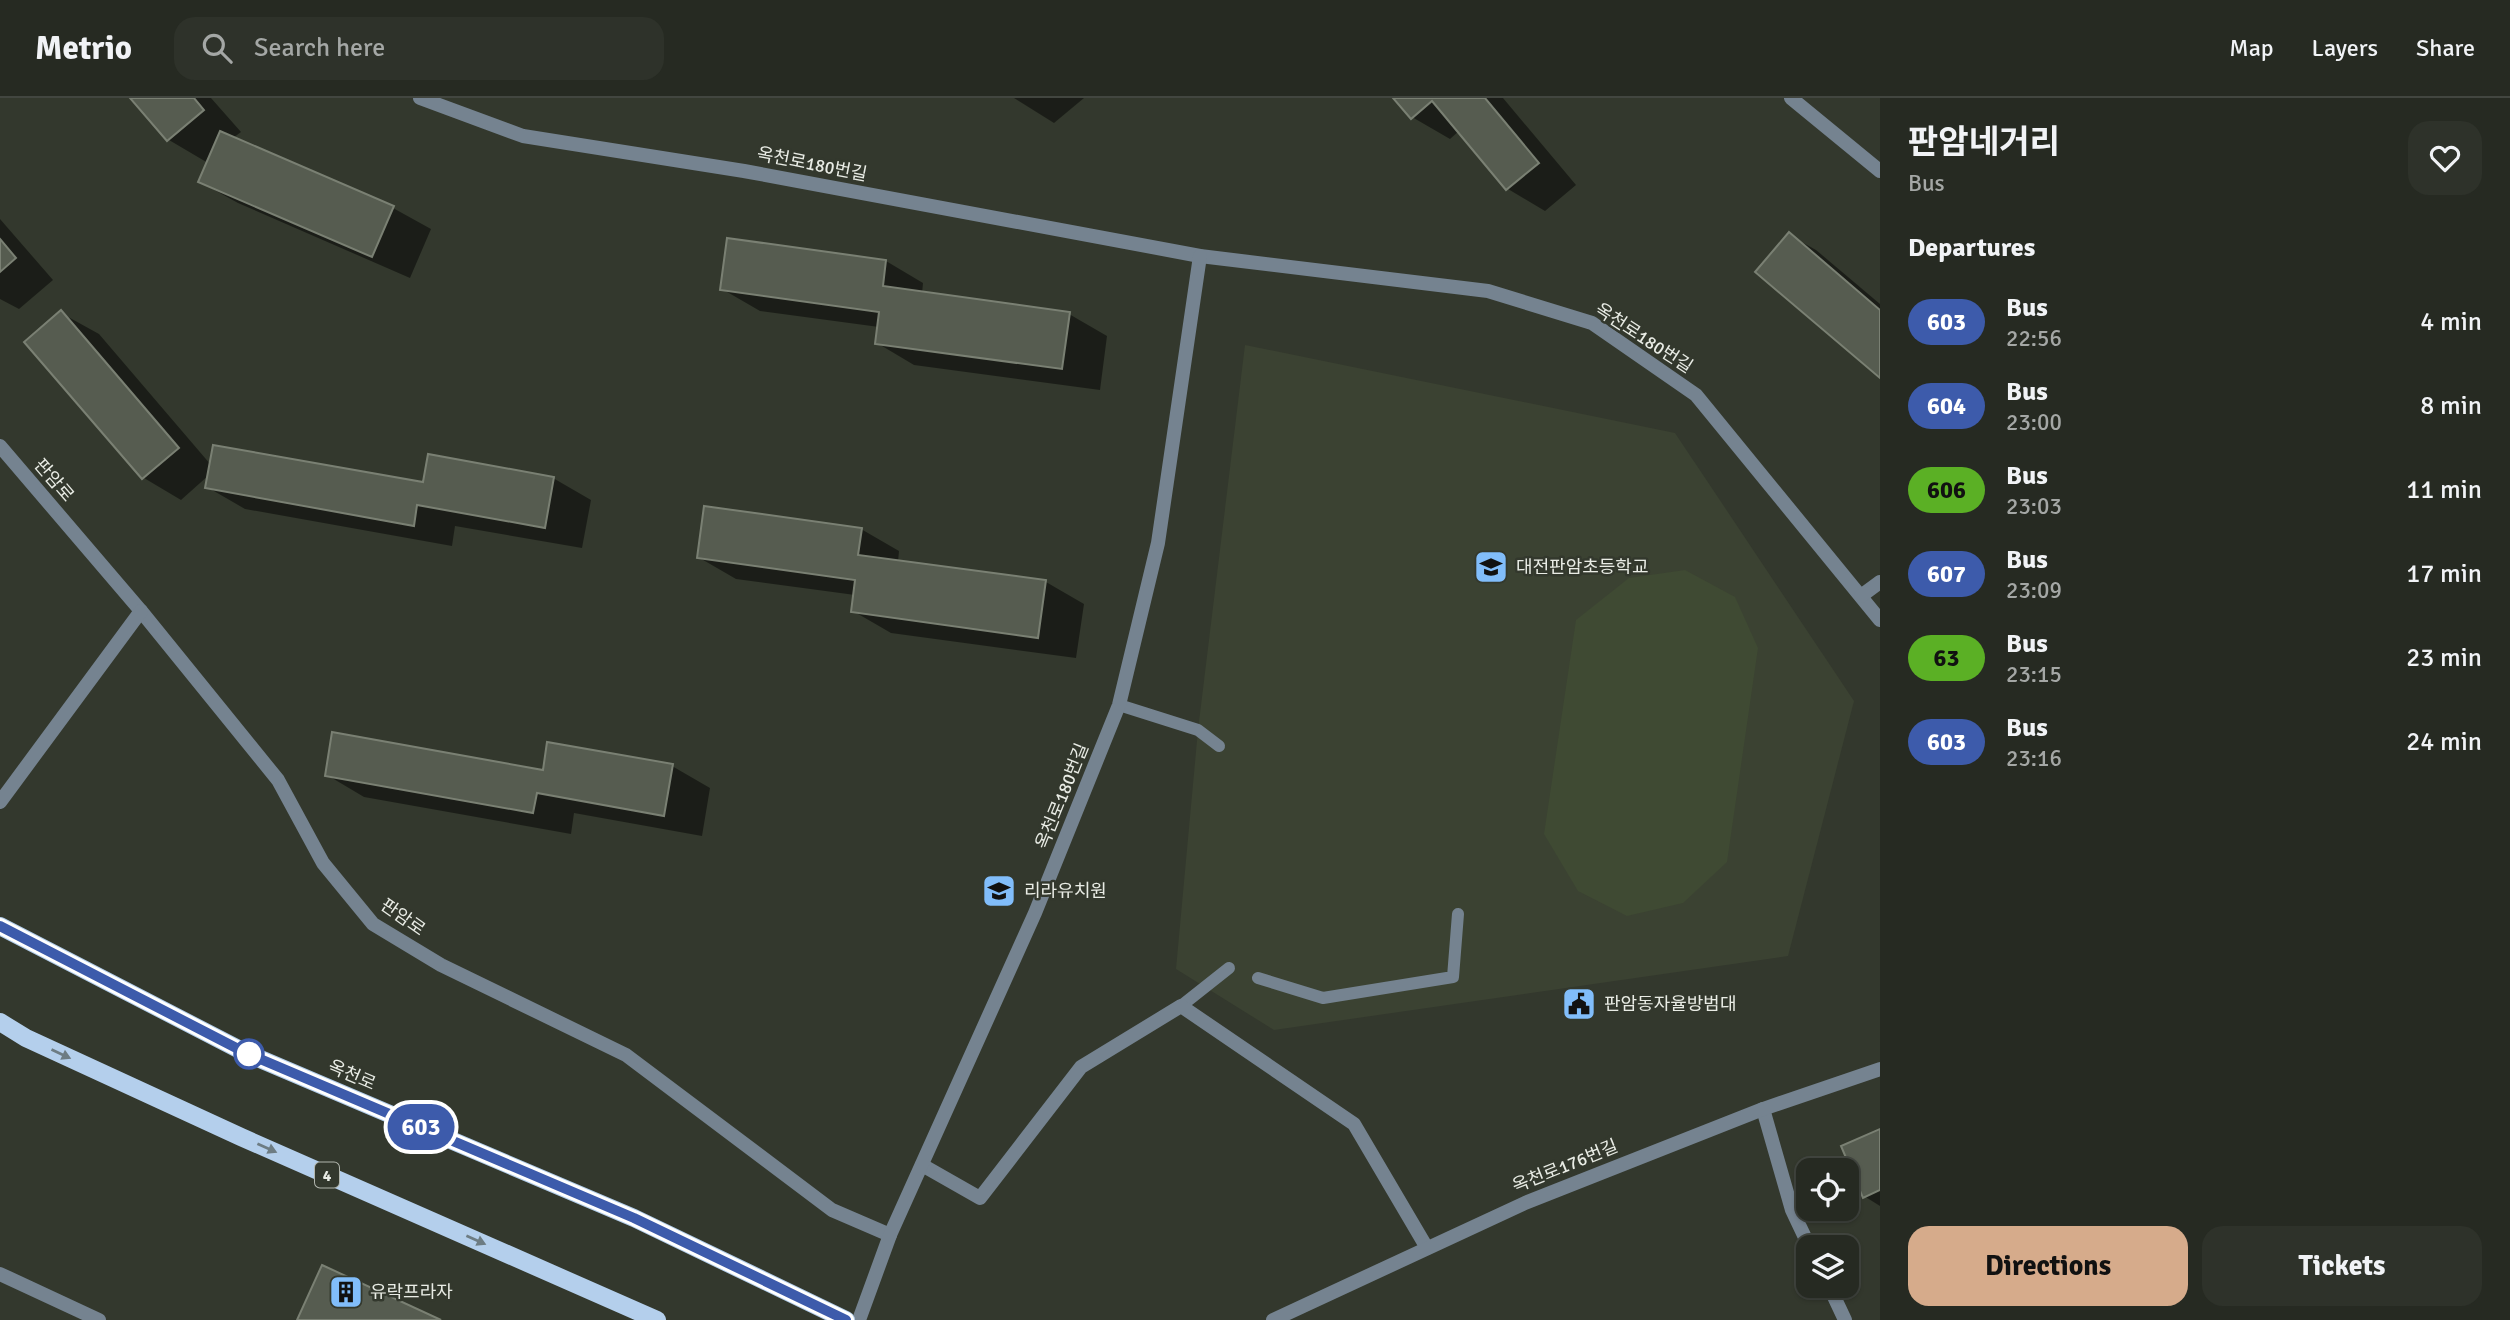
<!DOCTYPE html>
<html lang="en">
<head>
<meta charset="utf-8">
<style>
	body { margin:0; font-family:Signika,"Noto Sans KR",sans-serif; background:#2e322a; color:#f1f3f6; height:100vh; display:flex; flex-direction:column; font-size:26px; white-space:nowrap }
	* { box-sizing:border-box; margin:0 }
	p { font-size:23px; color:#a4a7a5 }
	.icon { flex:none; width:38px; height:38px; fill:none; stroke:currentColor; stroke-width:2; stroke-linecap:round; stroke-linejoin:round }
	.map { position:relative; flex:1; overflow:hidden }
	.sheet { display:flex; flex-direction:column; background:#262a22; width:630px }
	.sheet>* { flex:none }
	.badge { padding:0 14px; border-radius:23px; font-size:24px; line-height:46px }
	.buttons { position:absolute; left:1796px; top:1060px; display:grid; gap:14px }
	.buttons a { display:grid; place-items:center; width:63px; height:63px; border-radius:14px; background:#262a22; box-shadow:0 2px 5px #0004,0 0 0 2px #424640; font-size:35px }
	.map>.badge { position:absolute; translate:-50% -50%; box-shadow:0 0 0 4px #fff }
	h2 { padding:0 28px; font-size:26px; line-height:63px }
	.round { display:grid; place-items:center; flex:none; width:74px; height:74px; border-radius:21px; background:#2e322a }
	.summary { display:flex; align-items:center; justify-content:space-between; height:119px; padding:0 28px }
	h1 { font-size:33px; font-weight:700; line-height:52px }
	.primary-button { display:flex; gap:14px; margin-top:auto; padding:14px 28px }
	.primary-button a { flex:1; height:80px; border-radius:21px; background:#d6ab8b; color:#111; font-size:28px; font-weight:700; line-height:80px; text-align:center }
	.primary-button a+a { background:#2e322a; color:#f1f3f6 }
	ul { padding:0; list-style:none }
	li { display:flex; align-items:center; gap:21px; height:84px; padding:0 28px }
	li div { flex:1 }
	li b { display:block; font-size:26px }
	li em { font-style:normal }
	li .badge { min-width:77px; font-weight:700; text-align:center }
	header { display:flex; align-items:center; gap:42px; box-sizing:border-box; height:98px; padding:0 35px; background:#262a22; border-bottom:2px solid #424640 }
	header strong { font-size:33px }
	nav { display:flex; gap:38px; margin-inline-start:auto; font-size:24px }
	.search { width:490px; height:63px; background:#2e322a; display:flex; align-items:center; gap:18px; box-sizing:border-box; padding:0 24px; border-radius:21px; color:#a4a7a5; font-size:26px }
	main { display:flex; flex:1; min-height:0 }
	.map>svg:first-child { display:block }
	.built { fill:#3b4232 }
	.park { fill:#3f4a33 }
	.shadow { fill:#0007 }
	.building { fill:#565c50; stroke:#7a8073; stroke-width:2 }
	.lines { fill:none; stroke-linecap:round; stroke-linejoin:round }
	.service { stroke:#758390; stroke-width:12 }
	.minor { stroke:#758390; stroke-width:14 }
	.tertiary { stroke:#758390; stroke-width:14 }
	.primary { stroke:#b4cfec; stroke-width:18 }
	.oneway { fill:#6d7c83 }
	.line-casing { stroke:#fff; stroke-width:16 }
	.line { stroke:#3d5bab; stroke-width:10 }
	.stop-dot { fill:#fff; stroke:#3d5bab; stroke-width:3.5 }
	.labels { text-anchor:middle; stroke-width:5; stroke-linejoin:round; paint-order:stroke }
	.shield { fill:#33382d; stroke:#b2b6ae; stroke-width:2 }
	.shield-label { font-size:16px; font-weight:bold; fill:#e9ece5 }
	.street-label { font-size:18px; fill:#e9ece5; stroke:#33382d }
	.poi-label { font-size:18px; fill:#e9ece5; stroke:#33382d; text-anchor:start }
</style>
</head>
<body>
<header>
<strong>Metrio</strong>
<div class="search"><svg class="icon" aria-label="search" viewBox="0 0 24 24"><circle cx="10" cy="10" r="6"/><path d="M15 15l6 6"/></svg>Search here</div>
<nav><a>Map</a><a>Layers</a><a>Share</a></nav>
</header>
<main>
<div class="map">
<svg width="1880" height="1222" viewBox="0 0 1880 1222">
	<rect width="100%" height="100%" fill="#33382d"/>
	<path class="built" d="M 1245,247 L 1675,335 L 1854,603 L 1788,858 L 1274,932 L 1176,871 L 1198,632 Z"/>
	<path class="park" d="M 1685,472 L 1735,499 L 1758,550 L 1727,764 L 1683,805 L 1627,818 L 1578,793 L 1544,736 L 1576,522 L 1629,480 Z"/>
	<g class="shadow">
		<path d="M 133,0 L 211,0 L 241,34 L 233,40 L 393,110 L 431,131 L 410,180 L 238,105 L 200,84 L 208,65 L 169,42 Z"/>
		<path d="M 1014,0 L 1084,0 L 1054,25 Z"/>
		<path d="M 1396,0 L 1503,0 L 1576,87 L 1545,113 L 1508,91 L 1459,33 L 1450,41 L 1412,19 Z"/>
		<path d="M 0,121 L 53,182 L 19,211 L 0,201 Z"/>
		<path d="M 1789,137 L 1816,152 L 1880,206 L 1880,278 Z"/>
		<path d="M 886,163 L 923,185 L 922,196 L 1069,216 L 1107,238 L 1100,292 L 914,267 L 877,245 L 879,229 L 760,213 L 722,191 Z"/>
		<path d="M 61,215 L 99,236 L 211,367 L 424,386 L 553,380 L 591,402 L 582,450 L 455,428 L 452,448 L 245,411 L 207,389 L 209,377 L 181,402 L 144,380 L 27,244 Z"/>
		<path d="M 861,431 L 899,453 L 898,464 L 1046,484 L 1084,506 L 1076,560 L 891,535 L 853,513 L 855,497 L 736,481 L 698,459 Z"/>
		<path d="M 672,668 L 710,690 L 702,738 L 574,715 L 571,736 L 364,699 L 327,677 L 544,674 Z"/>
		<path d="M 1880,1033 L 1880,1108 L 1864,1098 Z"/>
	</g>
	<g class="building">
		<path d="M 130,0 L 194,0 L 204,12 L 167,43 Z"/>
		<path d="M 1393,0 L 1485,0 L 1539,65 L 1506,92 L 1432,3 L 1411,21 Z"/>
		<path d="M 220,33 L 394,108 L 372,159 L 198,84 Z"/>
		<path d="M 1789,134 L 1880,212 L 1880,280 L 1755,174 Z"/>
		<path d="M 727,140 L 886,162 L 883,188 L 1070,214 L 1062,271 L 875,246 L 879,214 L 720,192 Z"/>
		<path d="M 0,141 L 16,160 L 0,174 Z"/>
		<path d="M 61,212 L 179,350 L 142,381 L 24,244 Z"/>
		<path d="M 213,347 L 423,384 L 428,356 L 554,379 L 545,430 L 417,407 L 414,428 L 205,390 Z"/>
		<path d="M 704,408 L 862,430 L 858,457 L 1046,482 L 1038,540 L 851,514 L 855,482 L 697,460 Z"/>
		<path d="M 332,634 L 543,672 L 547,644 L 673,666 L 664,718 L 537,695 L 533,715 L 325,678 Z"/>
		<path d="M 1880,1031 L 1880,1092 L 1863,1100 L 1841,1048 Z"/>
		<path d="M 322,1167 L 441,1222 L 297,1222 Z"/>
	</g>
	<g class="lines">
		<g class="service">
			<path d="M 1119,607 L 1198,632 L 1219,648"/>
			<path d="M 1258,880 L 1323,900 L 1453,879 L 1458,816"/>
			<path d="M 1181,908 L 1229,870"/>
		</g>
		<g class="minor">
			<path d="M 420,0 L 523,38 L 744,73 L 1200,158 L 1488,193 L 1592,225 L 1696,297 L 1880,522"/>
			<path d="M 0,348 L 141,513 L 278,682 L 323,765 L 373,826 L 441,867 L 626,957 L 832,1112 L 890,1137"/>
			<path d="M 1861,498 L 1880,484"/>
			<path d="M 0,704 L 141,513"/>
			<path d="M 1763,1011 L 1792,1112 L 1810,1150"/>
			<path d="M 922,1067 L 980,1100 L 1081,969 L 1181,908 L 1354,1026 L 1427,1150"/>
			<path d="M 0,1176 L 99,1222"/>
			<path d="M 1829,1188 L 1845,1222"/>
			<path d="M 859,1222 L 890,1137 L 1035,815 L 1119,607 L 1158,445 L 1200,158"/>
			<path d="M 1273,1222 L 1525,1105 L 1763,1011 L 1880,971"/>
		</g>
		<path class="tertiary" d="M 1791,0 L 1880,73"/>
		<g class="primary">
			<path d="M 0,828 L 246,955 L 634,1120 L 846,1222"/>
			<path d="M 0,924 L 26,940 L 241,1039 L 657,1222"/>
		</g>
	</g>
	<defs><path id="oneway-solid" d="M-6-.8H1V-3.2L6.5 0L1 3.2V.8H-6Z" transform="scale(1.75)"/></defs>
	<g class="oneway">
		<use href="#oneway-solid" transform="translate(61 956) rotate(25)"/>
		<use href="#oneway-solid" transform="translate(267 1050) rotate(24)"/>
		<use href="#oneway-solid" transform="translate(476 1142) rotate(24)"/>
	</g>
	<g class="lines">
		<defs>
			<path id="line" d="M 0,828 L 246,955 L 634,1120 L 846,1222"/>
		</defs>
		<use href="#line" class="line-casing"/>
		<use href="#line" class="line"/>
	</g>
	<defs>
		<symbol id="school-square" viewBox="-11 -11 22 22"><rect x="-9" y="-9" width="18" height="18" rx="4" fill="#81bdfa" stroke="#33382d"/><path d="M0-5L7-2L0 1L-7-2ZM-4 1L0 2.5L4 1V4Q0 6-4 4Z" fill="#111"/></symbol>
		<symbol id="civic-square" viewBox="-11 -11 22 22"><rect x="-9" y="-9" width="18" height="18" rx="4" fill="#81bdfa" stroke="#33382d"/><path d="M-.6-6.5H3V-4.5H.6V-3L4-1V1h2V6H-6V1h2V-1L-.6-3ZM-1.2 2.5V6h2.4V2.5Z" fill="#111"/></symbol>
		<symbol id="building-square" viewBox="-11 -11 22 22"><rect x="-9" y="-9" width="18" height="18" rx="4" fill="#81bdfa" stroke="#33382d"/><path d="M-4-6H4V6H1V3H-1V6H-4ZM-2.5-4.3h1.7v1.8h-1.7ZM.8-4.3h1.7v1.8H.8ZM-2.5-1h1.7V.8h-1.7ZM.8-1h1.7V.8H.8Z" fill="#111"/></symbol>
	</defs>
	<g fill-rule="evenodd">
		<use href="#school-square" x="1472" y="450" width="38" height="38"/>
		<use href="#school-square" x="980" y="774" width="38" height="38"/>
		<use href="#civic-square" x="1560" y="887" width="38" height="38"/>
		<use href="#building-square" x="327" y="1175" width="38" height="38"/>
	</g>
	<circle class="stop-dot" cx="249" cy="956" r="14"/>
	<g class="labels">
		<rect class="shield" x="315" y="1064.5" width="24" height="25" rx="5"/>
		<g class="shield-label">
			<text x="327" y="1083">4</text>
		</g>
		<g class="street-label">
			<text transform="translate(812 66) rotate(11)" y="6">옥천로180번길</text>
			<text transform="translate(1644 240) rotate(33)" y="6">옥천로180번길</text>
			<text transform="translate(54 382) rotate(49)" y="6">판암로</text>
			<text transform="translate(1062 698) rotate(-68)" y="6">옥천로180번길</text>
			<text transform="translate(403 819) rotate(35)" y="6">판암로</text>
			<text transform="translate(352 977) rotate(23)" y="6">옥천로</text>
			<text transform="translate(1565 1068) rotate(-22)" y="6">옥천로176번길</text>
		</g>
		<g class="poi-label">
			<text x="1516" y="475">대전판암초등학교</text>
			<text x="1024" y="799">리라유치원</text>
			<text x="1604" y="912">판암동자율방범대</text>
			<text x="370" y="1200">유락프라자</text>
		</g>
	</g>
</svg>
<div class="buttons">
<a><svg class="icon" aria-label="locate" viewBox="0 0 24 24"><circle cx="12" cy="12" r="6"/><path d="M12 2v4M12 18v4M2 12h4M18 12h4"/></svg></a>
<a><svg class="icon" aria-label="layers" viewBox="0 0 24 24"><path d="M12 4l9 5-9 5-9-5zM3 14l9 5 9-5"/></svg></a>
</div>
<b class="badge" style="left:421px;top:1029px;background:#3d5bab;color:#fff">603</b>
</div>
<section class="sheet">
<div class="summary"><div><h1>판암네거리</h1><p>Bus</p></div><a class="round"><svg class="icon" aria-label="heart" viewBox="0 0 24 24"><path d="M12 20l-8-8c-3-5 5-10 8-4 3-6 11-1 8 4z"/></svg></a></div>
<h2>Departures</h2>
<ul>
<li><span class="badge" style="background:#3d5bab;color:#fff">603</span><div><b>Bus</b><p>22:56</p></div><em>4 min</em></li>
<li><span class="badge" style="background:#3d5bab;color:#fff">604</span><div><b>Bus</b><p>23:00</p></div><em>8 min</em></li>
<li><span class="badge" style="background:#5bb025;color:#111">606</span><div><b>Bus</b><p>23:03</p></div><em>11 min</em></li>
<li><span class="badge" style="background:#3d5bab;color:#fff">607</span><div><b>Bus</b><p>23:09</p></div><em>17 min</em></li>
<li><span class="badge" style="background:#5bb025;color:#111">63</span><div><b>Bus</b><p>23:15</p></div><em>23 min</em></li>
<li><span class="badge" style="background:#3d5bab;color:#fff">603</span><div><b>Bus</b><p>23:16</p></div><em>24 min</em></li>
</ul>
<div class="primary-button"><a>Directions</a><a>Tickets</a></div>
</section>
</main>
</body>
</html>
